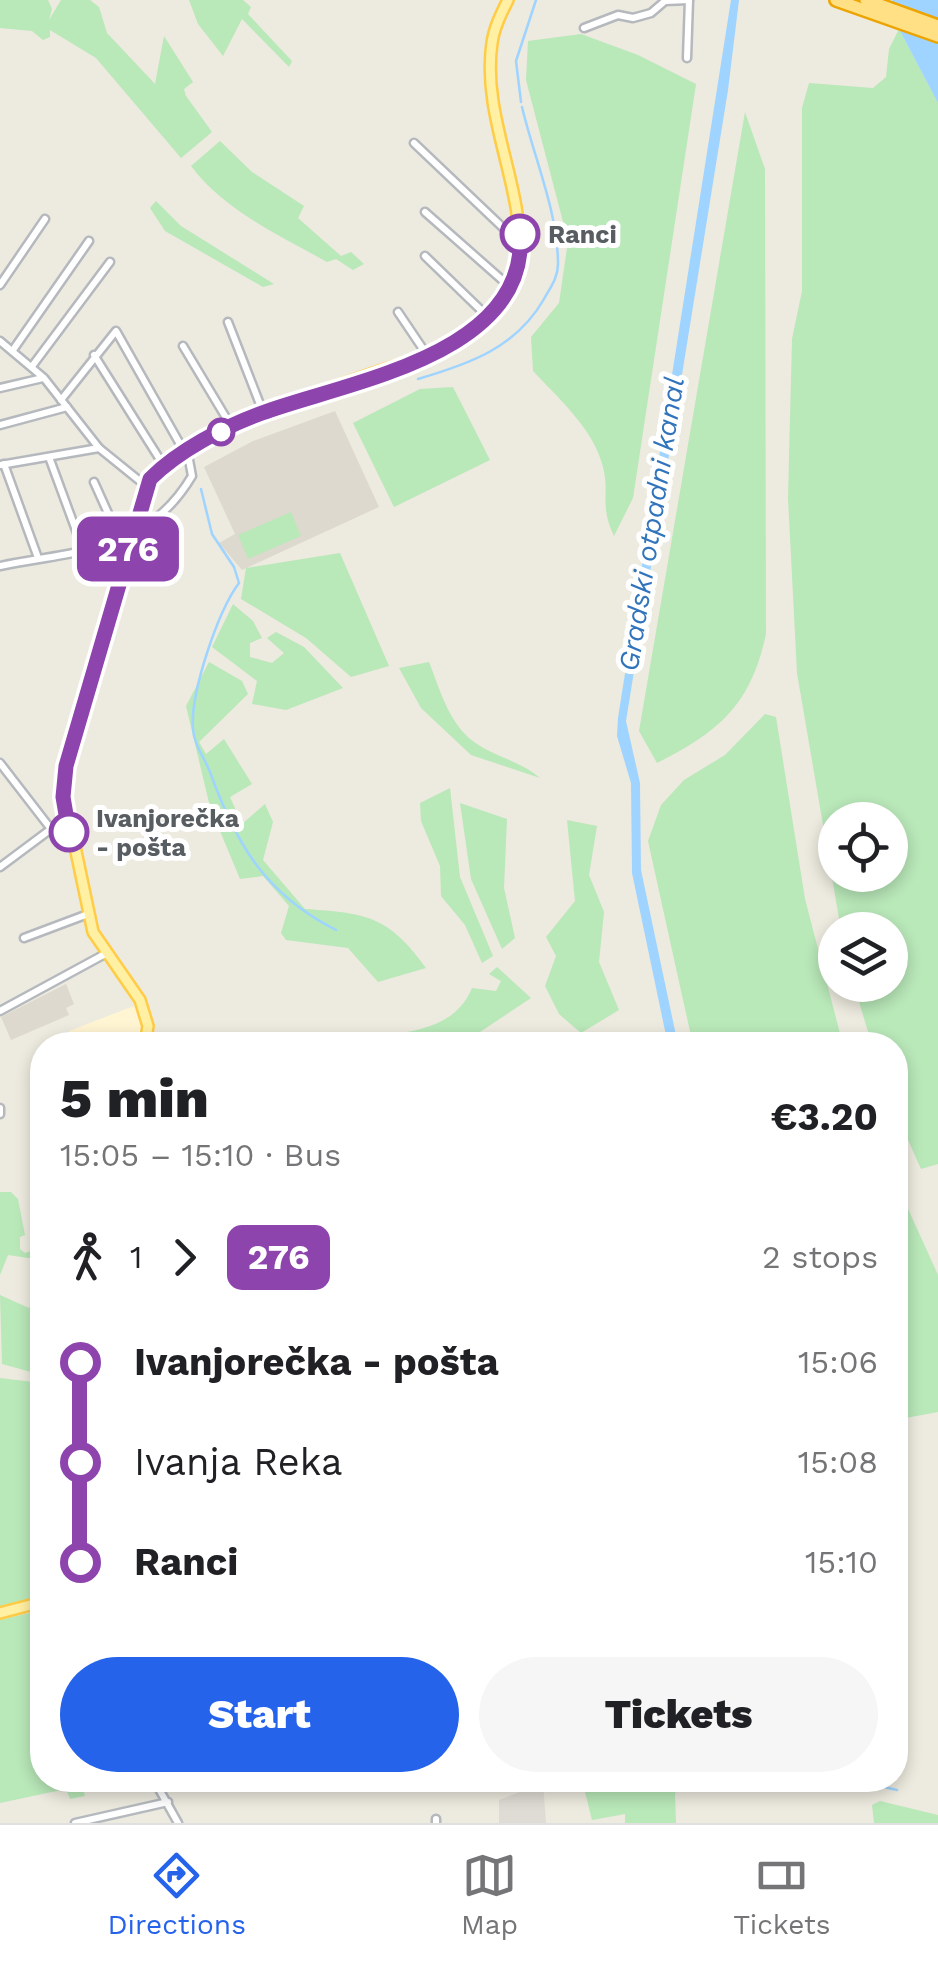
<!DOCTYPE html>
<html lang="en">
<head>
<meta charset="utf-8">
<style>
	body { margin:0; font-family:"Work Sans",sans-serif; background:#f6f6f6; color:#202124; height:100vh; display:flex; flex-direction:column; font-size:38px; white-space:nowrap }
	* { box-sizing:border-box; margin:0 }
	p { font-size:32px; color:#757577 }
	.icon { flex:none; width:55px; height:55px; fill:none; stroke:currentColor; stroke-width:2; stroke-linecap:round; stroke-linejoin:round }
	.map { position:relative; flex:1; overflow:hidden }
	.sheet { position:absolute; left:30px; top:1032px; width:878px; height:760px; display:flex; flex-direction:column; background:#fff; border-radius:40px; box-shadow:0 5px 15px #0003 }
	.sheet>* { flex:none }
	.badge { padding:0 20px; border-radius:15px; font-size:35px; line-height:65px }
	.fabs { position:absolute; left:818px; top:802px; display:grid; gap:20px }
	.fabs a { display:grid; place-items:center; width:90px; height:90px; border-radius:50%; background:#fff; box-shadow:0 5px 15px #0003; font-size:50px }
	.map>.badge { position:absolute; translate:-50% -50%; box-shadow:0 0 0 5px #fff }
	.legs { display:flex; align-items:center; gap:15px; height:110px; padding:0 30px; font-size:32px }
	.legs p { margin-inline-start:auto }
	.head { display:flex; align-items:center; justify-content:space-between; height:170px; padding:0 30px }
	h1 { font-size:55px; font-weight:800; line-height:75px }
	.button { display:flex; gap:20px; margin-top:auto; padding:20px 30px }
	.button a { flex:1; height:115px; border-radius:60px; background:#2563eb; color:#fff; font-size:40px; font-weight:800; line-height:115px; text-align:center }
	.button a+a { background:#f6f6f6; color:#202124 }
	ul { padding:0 30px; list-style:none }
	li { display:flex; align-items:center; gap:35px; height:100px; font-size:38px }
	li i { display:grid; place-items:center; width:15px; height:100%; margin:0 12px; background:currentColor }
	li i::after { content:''; width:25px; height:25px; margin:-12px; border:8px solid; border-radius:50%; background:#fff }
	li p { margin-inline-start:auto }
	li:first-child i { background:linear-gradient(#0000 50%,currentColor 0) }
	li:last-child i { background:linear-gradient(currentColor 50%,#0000 0) }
	.dock { display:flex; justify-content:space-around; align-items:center; height:140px; border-top:2px solid #e0e0e0; background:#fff; font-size:28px; color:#757577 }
	.dock a { display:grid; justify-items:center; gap:5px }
	.dock .active { color:#2563eb }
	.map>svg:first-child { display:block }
	.commercial { fill:#fff5d3 }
	.industrial { fill:#dedcd4 }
	.education { fill:#ddd9ce }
	.green { fill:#b9e8b9; fill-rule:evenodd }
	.water { fill:#9ed4ff }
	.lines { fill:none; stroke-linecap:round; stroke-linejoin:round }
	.stream { stroke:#9ed4ff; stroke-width:2.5 }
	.minor-casing { stroke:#b5b9be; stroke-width:11 }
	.major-casing { stroke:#ffcc47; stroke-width:14 }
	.highway-casing { stroke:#eda400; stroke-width:16 }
	.minor { stroke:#fff; stroke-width:6 }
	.major { stroke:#fff0a3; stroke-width:9 }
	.highway { stroke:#ffe085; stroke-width:11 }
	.line-1-casing { stroke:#fff; stroke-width:22 }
	.line-1 { stroke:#8e44ad; stroke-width:15 }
	.stop-1-dot { fill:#fff; stroke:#8e44ad; stroke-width:5 }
	.labels { text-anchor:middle; stroke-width:10; stroke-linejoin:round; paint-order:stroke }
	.stop-label { font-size:25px; font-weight:bold; fill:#585d62; stroke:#fff; text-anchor:start }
	.water-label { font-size:28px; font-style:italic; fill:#3174bb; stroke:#fff }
</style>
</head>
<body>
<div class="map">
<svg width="938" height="1823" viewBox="0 0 938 1823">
	<rect width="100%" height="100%" fill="#edeadf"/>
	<path class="commercial" d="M 139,1004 L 144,1016 L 143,1042 L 74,1045 L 69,1031 Z"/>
	<path class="industrial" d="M 543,1783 L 546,1823 L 499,1823 L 499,1800 Z"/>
	<g class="education">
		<path d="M 335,411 L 379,507 L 242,570 L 219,543 L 235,534 L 204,467 L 253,441 Z"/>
		<path d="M 66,984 L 74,1004 L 66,1008 L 69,1015 L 11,1040 L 1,1017 Z"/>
	</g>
	<g class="green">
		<path d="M 0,0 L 48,0 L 52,9 L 49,20 L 61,0 L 90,0 L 99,7 L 107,33 L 155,84 L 164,36 L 193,82 L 184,89 L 186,96 L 212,132 L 181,158 L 96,58 L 50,30 L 50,37 L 43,40 L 32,31 L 0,28 Z"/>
		<path d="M 189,0 L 243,0 L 251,7 L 248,14 L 292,61 L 289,67 L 242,19 L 223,56 L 198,24 Z"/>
		<path d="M 899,29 L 938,103 L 938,1164 L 921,1169 L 895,1111 L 895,1045 L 872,1045 L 854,985 L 890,985 L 890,930 L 841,930 L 797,673 L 788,498 L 792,339 L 802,291 L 802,108 L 809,83 L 873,88 L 886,77 L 889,49 ZM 835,820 L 890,820 L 890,875 L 835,875 Z"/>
		<path d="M 581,34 L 638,55 L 696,84 L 633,498 L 614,536 C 599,504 610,494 603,467 C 594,429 558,398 533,371 L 531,337 L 559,303 L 568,241 L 526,80 L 528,41 Z"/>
		<path d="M 745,112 L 765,169 L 766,634 C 751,704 720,731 657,763 L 639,731 Z"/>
		<path d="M 220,141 L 252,172 L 304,206 L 298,218 L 341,256 L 351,252 L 364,264 L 353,270 L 336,259 L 327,262 C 279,235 225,211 191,166 Z"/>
		<path d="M 156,201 L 181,226 L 274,284 L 263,287 L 165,231 L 150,208 Z"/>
		<path d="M 453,387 L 490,460 L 394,507 L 353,423 L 420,389 Z"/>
		<path d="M 291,512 L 301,536 L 248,559 L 238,535 Z"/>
		<path d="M 340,553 L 389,666 L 351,677 L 306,638 L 241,599 L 246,568 Z"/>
		<path d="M 233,604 L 253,621 L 262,638 L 250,643 L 250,657 L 272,663 L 284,653 L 267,638 L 276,632 L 304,647 L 343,688 L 286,710 L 252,704 L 257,681 L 212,647 Z"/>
		<path d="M 209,662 L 242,681 L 248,694 L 199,742 L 206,754 L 224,739 L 252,784 L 230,797 L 242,824 L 265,804 L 273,822 L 263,860 L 305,909 C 366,913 389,916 426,968 L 378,982 L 348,948 L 286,940 L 281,933 L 289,906 L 263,876 L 240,879 L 210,807 L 186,706 Z"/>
		<path d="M 429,662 C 440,690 450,727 477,744 C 498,758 520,761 540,778 L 471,755 L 421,708 L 399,668 Z"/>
		<path d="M 765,714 L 776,717 L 805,899 L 843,1045 L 693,1045 L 648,841 L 661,805 L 684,780 L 725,755 Z"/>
		<path d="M 450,788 L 460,877 L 493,956 L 482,963 L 465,925 L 441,896 L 440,866 L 421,821 L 420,803 Z"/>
		<path d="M 460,803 L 507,819 L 504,888 L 515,938 L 502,949 L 471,879 Z"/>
		<path d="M 567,820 L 597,826 L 589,875 L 604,912 L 599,962 L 619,1010 L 581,1033 L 559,1014 L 545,986 L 556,956 L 546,937 L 575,901 Z"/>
		<path d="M 497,967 L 531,998 L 477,1034 L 421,1038 L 422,1045 L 391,1045 L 388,1036 C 424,1029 457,1024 472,988 L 496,991 L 501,981 L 489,974 Z"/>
		<path d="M 895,1180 L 938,1275 L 938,1412 L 895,1420 Z"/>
		<path d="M 0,1192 L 11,1192 L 18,1199 L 25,1235 L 20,1237 L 20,1249 L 25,1253 L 42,1247 L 42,1260 L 8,1255 L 0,1275 Z"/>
		<path d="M 42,1293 L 42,1375 L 2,1364 L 0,1295 L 29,1308 Z"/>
		<path d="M 0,1378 L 42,1383 L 42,1596 L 0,1608 Z"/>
		<path d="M 42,1610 L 42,1780 L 108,1780 L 82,1786 L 85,1796 L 70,1799 L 66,1789 L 0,1803 L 0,1620 Z"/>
		<path d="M 582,1780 L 691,1780 L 675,1793 L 676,1823 L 625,1823 L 625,1814 L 592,1820 Z"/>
		<path d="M 880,1801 L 938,1815 L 938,1823 L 874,1823 L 872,1805 Z"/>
	</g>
	<g class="water">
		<path d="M 731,0 L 739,0 L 728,90 L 626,721 L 640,783 L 641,870 L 678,1045 L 668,1045 L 632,873 L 631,783 L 617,736 L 618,718 Z"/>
		<path d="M 892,0 L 938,0 L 938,103 L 899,29 Z"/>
	</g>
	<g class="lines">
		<g class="stream">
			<path d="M 521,102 L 516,61 L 536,0"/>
			<path d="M 418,379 C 469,364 516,348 544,299 C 550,288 558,278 558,264 C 558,212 534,158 522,107"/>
			<path d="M 201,489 L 212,534 L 234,567 L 239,583 C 218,611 190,693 193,729 C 194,745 204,757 210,772 C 236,844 265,894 336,930"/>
			<path d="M 853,1780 L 897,1790"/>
		</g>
		<defs>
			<g id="minor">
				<path d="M 584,28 L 618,15 L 633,18 L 651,13 L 665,1 L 689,0"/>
				<path d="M 687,58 L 689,0"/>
				<path d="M 414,143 L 519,243"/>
				<path d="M 425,212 L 509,286"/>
				<path d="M 425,256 L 488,317"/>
				<path d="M 0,285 L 45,219"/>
				<path d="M 398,312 L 427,355"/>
				<path d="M 228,322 L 263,412"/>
				<path d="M 0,341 L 44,378 L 99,448 L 146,486"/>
				<path d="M 183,346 L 231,426"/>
				<path d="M 13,350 L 89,241"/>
				<path d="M 94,355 L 164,466"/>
				<path d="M 33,365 L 110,262"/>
				<path d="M 0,388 L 43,378"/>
				<path d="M 0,425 L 67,407"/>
				<path d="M 49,457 L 84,552"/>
				<path d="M 4,464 L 38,558"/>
				<path d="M 0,465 L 99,448"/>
				<path d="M 94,482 L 121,542"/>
				<path d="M 0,566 C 79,550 146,553 192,476 L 189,460 L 116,331 L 61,400"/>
				<path d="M 0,763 L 51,829"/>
				<path d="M 0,867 L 51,829 L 67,827"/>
				<path d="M 24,938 L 88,914"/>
				<path d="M 0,1011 L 105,954"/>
				<path d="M 0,1108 L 0,1114"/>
				<path d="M 154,1780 L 178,1823"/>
				<path d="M 75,1823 L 168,1802"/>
				<path d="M 436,1823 L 436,1819"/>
			</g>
			<g id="major">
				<path d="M 145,1045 L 148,1026 L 140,1000 L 93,932 L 63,790 L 146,486 C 179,429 378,374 444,349 C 590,271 475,156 492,43 C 494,28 501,14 508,0"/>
				<path d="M 0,1613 L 42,1602"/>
			</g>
			<g id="highway">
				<path d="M 836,0 L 938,36"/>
				<path d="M 866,0 L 938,26"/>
			</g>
		</defs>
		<use href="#minor" class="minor-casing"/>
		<use href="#major" class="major-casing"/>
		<use href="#highway" class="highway-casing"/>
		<use href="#minor" class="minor"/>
		<use href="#major" class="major"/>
		<use href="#highway" class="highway"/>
	</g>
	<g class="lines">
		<defs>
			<path id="line-1" d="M 69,832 L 63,797 L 66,766 L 150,479 C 179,450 224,427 262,413 C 346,382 529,355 520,234"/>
		</defs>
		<use href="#line-1" class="line-1-casing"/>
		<use href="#line-1" class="line-1"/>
	</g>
	<g class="stop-1-dot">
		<circle cx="520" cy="234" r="18"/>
		<circle cx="221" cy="432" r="12"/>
		<circle cx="69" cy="832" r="18"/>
	</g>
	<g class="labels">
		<g class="stop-label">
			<text x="548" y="243">Ranci</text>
			<text x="96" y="827">Ivanjorečka<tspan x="96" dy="29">- pošta</tspan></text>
		</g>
		<g class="water-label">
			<text transform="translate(651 524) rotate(-81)" y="10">Gradski otpadni kanal</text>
		</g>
	</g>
</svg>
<div class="fabs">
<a><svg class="icon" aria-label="locate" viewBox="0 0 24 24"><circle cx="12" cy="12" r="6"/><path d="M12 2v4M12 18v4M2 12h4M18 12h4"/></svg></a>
<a><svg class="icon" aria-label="layers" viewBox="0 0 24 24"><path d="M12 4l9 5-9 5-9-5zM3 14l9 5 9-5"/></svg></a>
</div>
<b class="badge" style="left:128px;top:549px;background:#8e44ad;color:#fff">276</b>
<section class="sheet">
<div class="head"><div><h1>5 min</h1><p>15:05 – 15:10 · Bus</p></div><b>€3.20</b></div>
<div class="legs"><svg class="icon" aria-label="walk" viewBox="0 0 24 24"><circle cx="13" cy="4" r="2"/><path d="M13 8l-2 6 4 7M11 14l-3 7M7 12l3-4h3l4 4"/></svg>1<svg class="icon" aria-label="forward" viewBox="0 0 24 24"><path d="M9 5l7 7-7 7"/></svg><b class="badge" style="background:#8e44ad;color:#fff">276</b><p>2 stops</p></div>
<ul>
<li><i style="color:#8e44ad"></i><b>Ivanjorečka - pošta</b><p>15:06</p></li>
<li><i style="color:#8e44ad"></i><span>Ivanja Reka</span><p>15:08</p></li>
<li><i style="color:#8e44ad"></i><b>Ranci</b><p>15:10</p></li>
</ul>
<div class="button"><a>Start</a><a>Tickets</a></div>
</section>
</div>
<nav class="dock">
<a class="active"><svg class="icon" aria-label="directions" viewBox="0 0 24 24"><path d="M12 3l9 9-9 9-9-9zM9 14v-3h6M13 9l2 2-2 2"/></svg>Directions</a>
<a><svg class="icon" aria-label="map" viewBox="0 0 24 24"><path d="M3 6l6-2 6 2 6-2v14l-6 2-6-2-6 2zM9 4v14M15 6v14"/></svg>Map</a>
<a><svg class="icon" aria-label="tickets" viewBox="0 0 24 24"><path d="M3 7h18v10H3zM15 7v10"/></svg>Tickets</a>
</nav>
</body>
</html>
